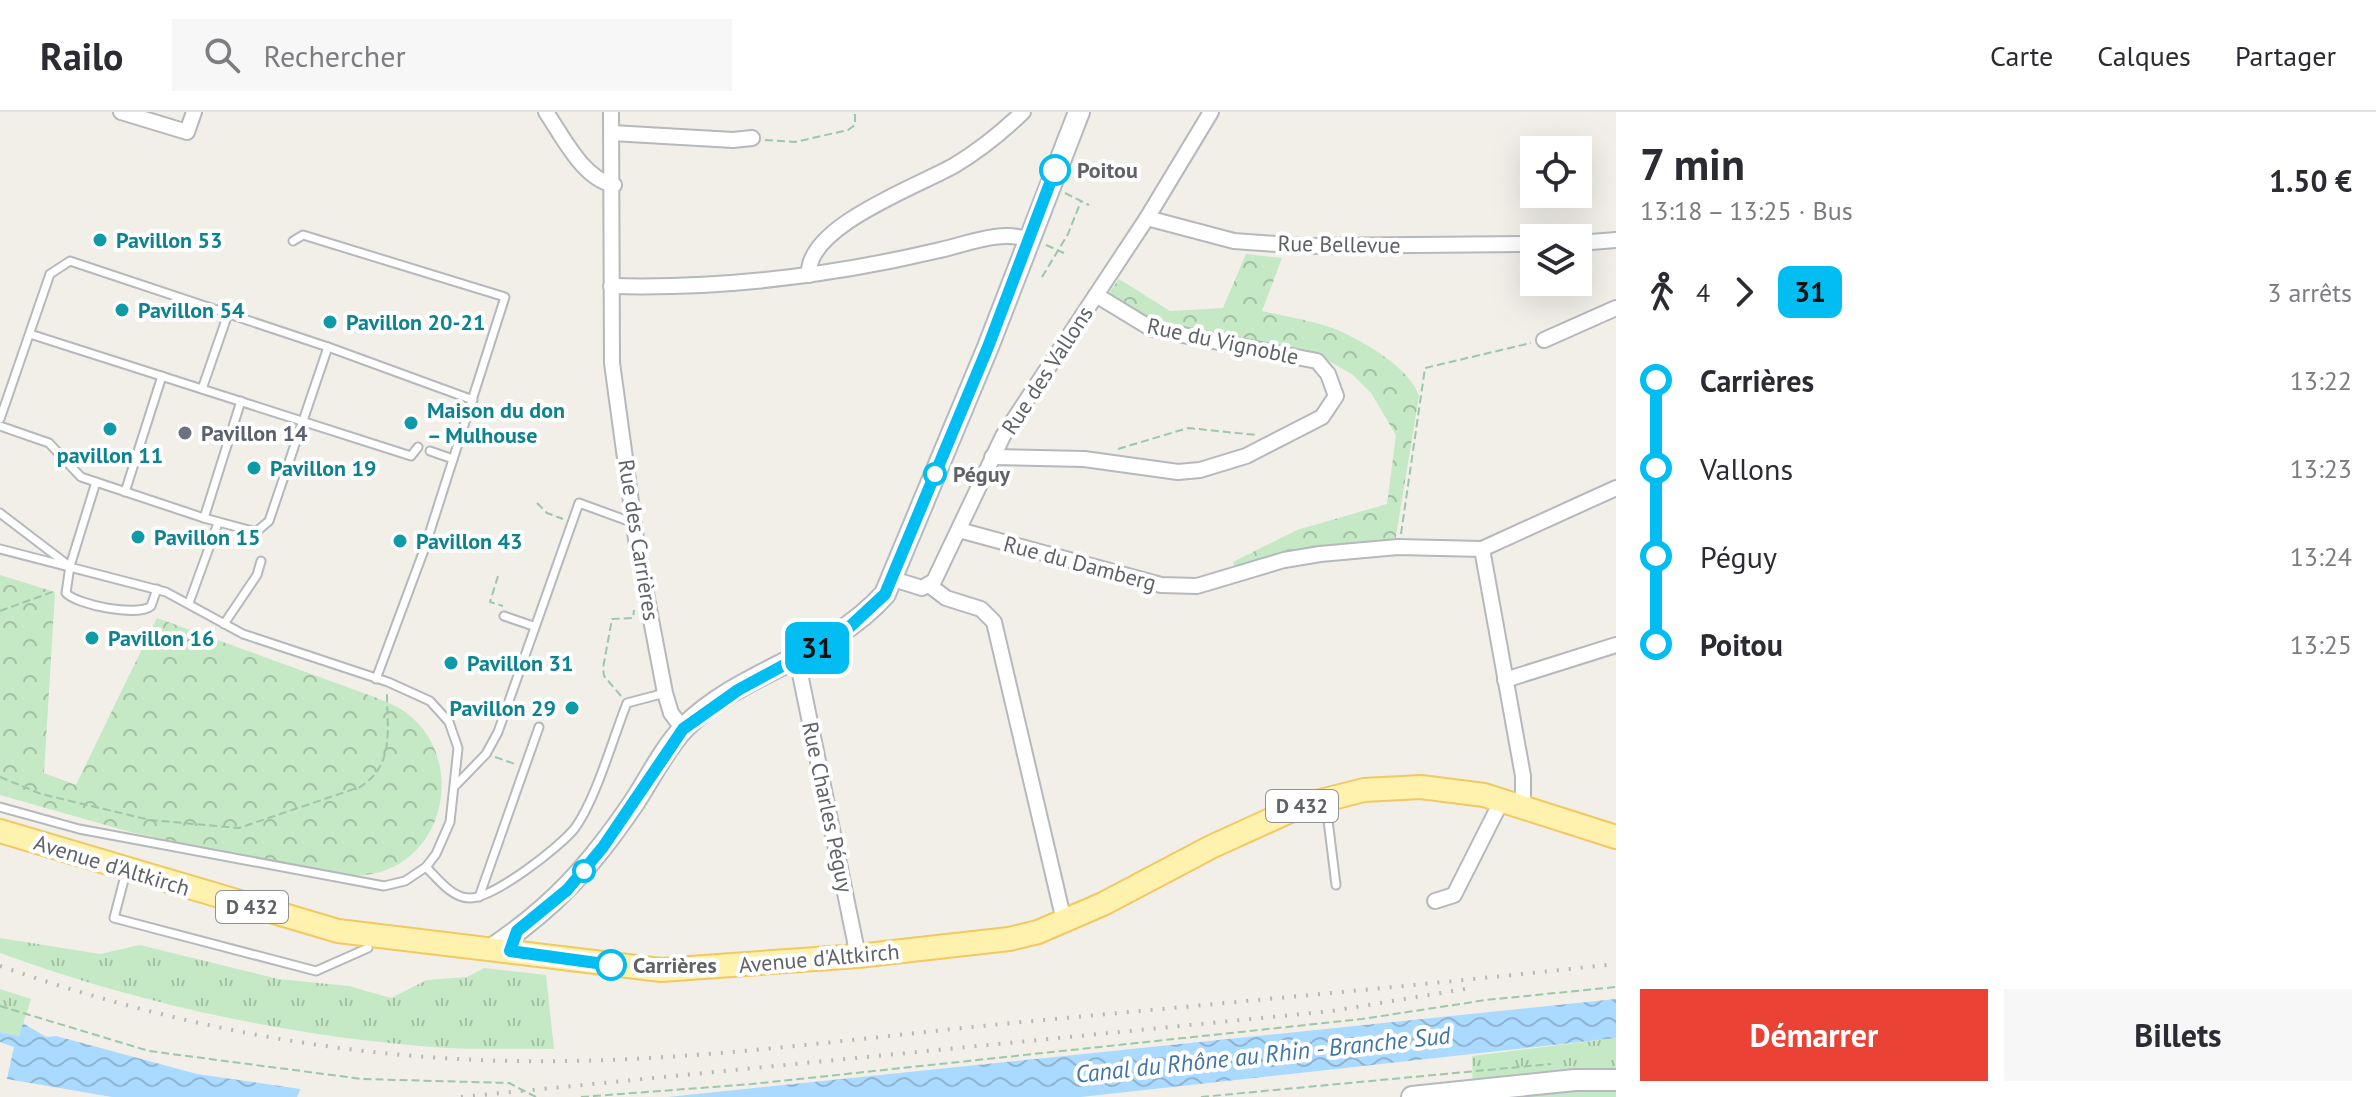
<!DOCTYPE html>
<html lang="fr">
<head>
<meta charset="utf-8">
<style>
	body { margin:0; font-family:"PT Sans",sans-serif; background:#f7f7f7; color:#2b2b33; height:100vh; display:flex; flex-direction:column; font-size:30px; white-space:nowrap }
	* { box-sizing:border-box; margin:0 }
	p { font-size:26px; color:#7c7c81 }
	.icon { flex:none; width:44px; height:44px; fill:none; stroke:currentColor; stroke-width:2; stroke-linecap:round; stroke-linejoin:round }
	.map { position:relative; flex:1; overflow:hidden }
	.drawer { display:flex; flex-direction:column; background:#fff; width:760px }
	.drawer>* { flex:none }
	.badge { padding:0 16px; border-radius:12px; font-size:28px; line-height:52px }
	.fabs { position:absolute; left:1520px; top:24px; display:grid; gap:16px }
	.fabs a { display:grid; place-items:center; width:72px; height:72px; border-radius:0px; background:#fff; box-shadow:0 8px 32px #0002; font-size:40px }
	.map>.badge { position:absolute; translate:-50% -50%; box-shadow:0 0 0 4px #fff }
	.legs { display:flex; align-items:center; gap:12px; height:88px; padding:0 24px; font-size:26px }
	.legs p { margin-inline-start:auto }
	.head { display:flex; align-items:center; justify-content:space-between; height:136px; padding:0 24px }
	h1 { font-size:44px; font-weight:600; line-height:60px }
	.action { display:flex; gap:16px; margin-top:auto; padding:16px 24px }
	.action a { flex:1; height:92px; border-radius:0px; background:#ea4335; color:#fff; font-size:32px; font-weight:600; line-height:92px; text-align:center }
	.action a+a { background:#f7f7f7; color:#2b2b33 }
	ul { padding:0 24px; list-style:none }
	li { display:flex; align-items:center; gap:28px; height:88px; font-size:30px }
	li i { display:grid; place-items:center; width:12px; height:100%; margin:0 10px; background:currentColor }
	li i::after { content:''; width:20px; height:20px; margin:-10px; border:6px solid; border-radius:50%; background:#fff }
	li p { margin-inline-start:auto }
	li:first-child i { background:linear-gradient(#0000 50%,currentColor 0) }
	li:last-child i { background:linear-gradient(currentColor 50%,#0000 0) }
	header { display:flex; align-items:center; gap:48px; box-sizing:border-box; height:112px; padding:0 40px; background:#fff; border-bottom:2px solid #e1e1e2 }
	header strong { font-size:38px }
	nav { display:flex; gap:44px; margin-inline-start:auto; font-size:28px }
	.search { width:560px; height:72px; background:#f7f7f7; display:flex; align-items:center; gap:20px; box-sizing:border-box; padding:0 28px; border-radius:0px; color:#7c7c81; font-size:30px }
	main { display:flex; flex:1; min-height:0 }
	.map>svg:first-child { display:block }
	.grass { fill:url(#grass-tufts) }
	.forest { fill:url(#forest-crowns) }
	.water { fill:url(#water-waves) }
	.pier { fill:#f1efe8 }
	.lines { fill:none; stroke-linecap:round; stroke-linejoin:round }
	.lane-casing { stroke:#b5b8bc; stroke-width:11 }
	.street-casing { stroke:#b5b8bc; stroke-width:18 }
	.secondary-casing { stroke:#b6babf; stroke-width:24 }
	.primary-casing { stroke:#f2c960; stroke-width:26 }
	.path { stroke:#9cc7a9; stroke-width:2; stroke-dasharray:8 4; stroke-linecap:butt }
	.lane { stroke:#fff; stroke-width:7 }
	.street { stroke:#fff; stroke-width:14 }
	.secondary { stroke:#fff; stroke-width:20 }
	.primary { stroke:#fff2af; stroke-width:22 }
	.rail { stroke:#b6b7b8; stroke-width:4; stroke-dasharray:2 10; stroke-linecap:butt }
	.line-1-casing { stroke:#fff; stroke-width:18 }
	.line-1 { stroke:#01bdf2; stroke-width:12 }
	.stop-1-dot { fill:#fff; stroke:#01bdf2; stroke-width:4 }
	.culture-dot { fill:#0f9aa8; stroke:#fff; stroke-width:3 }
	.worship-dot { fill:#6b7280; stroke:#fff; stroke-width:3 }
	.labels { text-anchor:middle; stroke-width:8; stroke-linejoin:round; paint-order:stroke }
	.shield { fill:#fff; stroke:#8f9295; stroke-width:2 }
	.shield-label { font-size:20px; font-weight:bold; fill:#5f6368 }
	.stop-label { font-size:22px; font-weight:bold; fill:#5f6368; stroke:#fff; text-anchor:start }
	.culture-label { font-size:22px; font-weight:bold; fill:#0d838f; stroke:#fff; text-anchor:start }
	.street-label { font-size:22px; fill:#5f6368; stroke:#fff }
	.worship-label { font-size:22px; font-weight:bold; fill:#5b616d; stroke:#fff; text-anchor:start }
	.water-label { font-size:24px; font-style:italic; fill:#4174aa; stroke:#fff }
</style>
</head>
<body>
<header>
<strong>Railo</strong>
<div class="search"><svg class="icon" aria-label="search" viewBox="0 0 24 24"><circle cx="10" cy="10" r="6"/><path d="M15 15l6 6"/></svg>Rechercher</div>
<nav><a>Carte</a><a>Calques</a><a>Partager</a></nav>
</header>
<main>
<div class="map">
<svg width="1616" height="985" viewBox="0 0 1616 985">
	<defs>
		<pattern id="grass-tufts" width="24" height="20" patternUnits="userSpaceOnUse" patternTransform="scale(2)"><rect width="24" height="20" fill="#c5e8c5"/><path d="M3 7l-1-3M5 7V3M7 7l1-3M15 17l-1-3M17 17v-4M19 17l1-3" fill="none" stroke="#a3c0a4"/></pattern>
		<pattern id="forest-crowns" width="20" height="18" patternUnits="userSpaceOnUse" patternTransform="scale(2)"><rect width="20" height="18" fill="#c5e8c5"/><path d="M2 6a3 3 0 1 1 6 0M12 15a3 3 0 1 1 6 0" fill="none" stroke="#a3c0a4"/></pattern>
		<pattern id="water-waves" width="16" height="10" patternUnits="userSpaceOnUse" patternTransform="scale(2)"><rect width="16" height="10" fill="#aadaff"/><path d="M0 5q4-4 8 0t8 0" fill="none" stroke="#8eb4d2"/></pattern>
	</defs>
	<rect width="100%" height="100%" fill="#f1efe8"/>
	<g class="grass">
		<path d="M 0,826 L 100,842 L 140,833 L 278,867 L 349,874 L 391,886 L 427,868 L 467,865 L 484,856 L 546,863 L 554,937 C 513,936 472,938 432,935 C 284,923 140,892 0,841 Z"/>
		<path d="M 0,877 L 31,887 L 19,924 L 0,920 Z"/>
		<path d="M 1616,926 L 1616,985 L 1473,985 L 1472,944 Z"/>
	</g>
	<g class="forest">
		<path d="M 1246,142 L 1282,146 L 1262,199 C 1287,205 1316,209 1340,219 C 1366,231 1411,257 1419,284 L 1395,430 L 1236,460 L 1233,450 L 1297,418 L 1387,392 L 1396,323 L 1371,281 L 1353,263 L 1317,242 L 1149,210 L 1109,181 L 1119,167 L 1170,199 L 1223,196 Z"/>
		<path d="M 0,463 L 55,480 L 44,661 L 76,673 L 157,506 L 377,586 C 386,590 397,594 405,600 C 459,638 452,726 393,755 C 373,765 353,764 332,763 L 134,721 L 0,683 Z"/>
	</g>
	<g class="water">
		<path d="M 1616,887 L 1616,926 L 1081,985 L 668,985 Z"/>
		<path d="M 23,911 L 46,925 L 56,924 L 197,962 L 355,985 L 112,985 L 7,967 L 14,935 L 0,930 L 0,920 L 19,924 Z"/>
	</g>
	<path class="pier" d="M 302,974 L 356,981 L 359,985 L 297,985 Z"/>
	<g class="lines">
		<defs>
			<g id="lane">
				<path d="M 293,129 L 303,123 L 505,185 L 424,438 L 376,567"/>
				<path d="M 30,222 L 411,344 L 418,335"/>
				<path d="M 202,277 L 228,202"/>
				<path d="M 0,307 L 50,162 L 70,149 L 328,235 L 473,288"/>
				<path d="M 0,314 L 49,331 L 81,365 L 204,406 L 241,289"/>
				<path d="M 430,339 L 453,347"/>
				<path d="M 96,370 L 70,454 L 66,481 C 77,493 138,505 151,494 L 157,477"/>
				<path d="M 125,380 L 162,264"/>
				<path d="M 0,401 L 68,453"/>
				<path d="M 204,406 L 256,420 L 269,409 L 328,235"/>
				<path d="M 0,437 L 166,480 L 243,522 L 388,570 L 430,589 L 449,610 L 458,636 L 450,710 L 436,742 L 426,755 L 405,769 L 384,774 L 79,717 L 0,695"/>
				<path d="M 189,491 L 218,411"/>
				<path d="M 504,504 L 533,514"/>
				<path d="M 224,512 L 257,463 L 261,449"/>
				<path d="M 456,673 L 486,642 L 498,620 L 579,391 L 634,411"/>
				<path d="M 1326,692 L 1336,773"/>
				<path d="M 426,755 C 437,766 452,786 469,786 C 493,787 560,735 575,716 C 596,687 613,626 627,591 L 665,581"/>
				<path d="M 126,760 L 114,806 L 316,859 L 368,836"/>
				<path d="M 479,785 L 539,615"/>
			</g>
			<g id="street">
				<path d="M 121,0 L 187,20 L 194,0"/>
				<path d="M 546,0 C 563,25 583,67 614,73"/>
				<path d="M 611,0 L 612,251 L 637,434 L 665,581 L 671,601 L 683,617"/>
				<path d="M 612,21 L 733,28 L 752,26"/>
				<path d="M 1147,106 L 1234,129 L 1304,134 L 1534,132"/>
				<path d="M 1578,131 L 1616,128"/>
				<path d="M 809,163 C 805,114 921,73 955,53 C 980,38 1002,20 1023,0"/>
				<path d="M 611,174 C 722,177 831,164 940,138 C 967,132 1002,117 1029,128"/>
				<path d="M 1544,228 L 1616,196"/>
				<path d="M 992,345 L 1084,347 L 1178,360 L 1200,358 L 1246,344 L 1322,305 L 1336,284 L 1328,262 L 1317,249 L 1152,217 L 1096,183"/>
				<path d="M 959,418 L 1161,473 L 1197,474 L 1284,448 L 1320,442 L 1398,435 L 1482,437 L 1616,376"/>
				<path d="M 1482,437 L 1523,664 L 1523,695"/>
				<path d="M 893,467 L 922,476 L 934,469 L 1003,324 L 1147,106 L 1211,0"/>
				<path d="M 929,473 L 946,486 L 981,497 L 994,510 L 1064,809"/>
				<path d="M 797,547 L 858,844"/>
				<path d="M 1505,568 L 1616,533"/>
				<path d="M 1435,789 L 1454,783 L 1502,688"/>
			</g>
			<g id="secondary">
				<path d="M 490,838 C 553,796 590,755 633,692 C 649,668 664,637 684,616 C 741,558 828,546 885,482 L 988,235 L 1079,0"/>
				<path d="M 1412,985 L 1575,968 L 1616,968"/>
			</g>
			<path id="primary" d="M 0,719 L 338,819 L 661,858 L 858,844 L 1009,827 L 1038,820 L 1103,792 L 1211,735 L 1301,694 L 1364,678 L 1421,675 L 1484,683 L 1616,725"/>
		</defs>
		<use href="#lane" class="lane-casing"/>
		<use href="#street" class="street-casing"/>
		<use href="#secondary" class="secondary-casing"/>
		<use href="#primary" class="primary-casing"/>
		<g class="path">
			<path d="M 765,28 L 795,30 L 848,18 L 855,13 L 855,0"/>
			<path d="M 1065,81 L 1089,93"/>
			<path d="M 1046,133 L 1064,141"/>
			<path d="M 1042,165 L 1068,122 L 1081,89"/>
			<path d="M 1118,337 L 1188,316 L 1256,323"/>
			<path d="M 537,391 L 547,401 L 563,407"/>
			<path d="M 1401,422 L 1425,256 L 1531,231"/>
			<path d="M 498,464 L 490,490 L 503,494"/>
			<path d="M 0,499 L 55,479"/>
			<path d="M 621,584 L 604,564 L 603,556 L 612,507 L 633,506 L 634,498"/>
			<path d="M 495,645 L 515,652"/>
			<path d="M 0,665 L 41,682 L 150,708 L 239,716 L 360,675 C 395,653 387,618 387,582"/>
			<path d="M 0,894 L 149,939 L 362,967 L 509,971 L 536,985"/>
			<path d="M 581,985 L 752,972 L 1362,907 L 1486,888 L 1616,875"/>
			<path d="M 1201,985 L 1551,952"/>
		</g>
		<use href="#lane" class="lane"/>
		<use href="#street" class="street"/>
		<use href="#secondary" class="secondary"/>
		<use href="#primary" class="primary"/>
		<g class="rail">
			<path d="M 0,854 C 166,912 338,946 514,949 C 680,952 847,927 1012,911 C 1213,892 1415,874 1616,852"/>
			<path d="M 461,985 L 1332,899 L 1465,877"/>
		</g>
	</g>
	<g class="lines">
		<defs>
			<path id="line-1" d="M 611,853 L 510,839 L 517,819 L 567,778 L 603,735 L 683,617 L 738,578 L 843,521 L 885,482 L 988,235 L 1055,58"/>
		</defs>
		<use href="#line-1" class="line-1-casing"/>
		<use href="#line-1" class="line-1"/>
	</g>
	<g class="stop-1-dot">
		<circle cx="1055" cy="58" r="14"/>
		<circle cx="935" cy="362" r="10"/>
		<circle cx="584" cy="759" r="10"/>
		<circle cx="611" cy="853" r="14"/>
	</g>
	<g class="culture-dot">
		<circle cx="100" cy="128" r="8"/>
		<circle cx="122" cy="198" r="8"/>
		<circle cx="330" cy="210" r="8"/>
		<circle cx="411" cy="311" r="8"/>
		<circle cx="110" cy="317" r="8"/>
		<circle cx="254" cy="356" r="8"/>
		<circle cx="138" cy="425" r="8"/>
		<circle cx="400" cy="429" r="8"/>
		<circle cx="92" cy="526" r="8"/>
		<circle cx="451" cy="551" r="8"/>
		<circle cx="572" cy="596" r="8"/>
	</g>
	<circle class="worship-dot" cx="185" cy="321" r="8"/>
	<g class="labels">
		<g class="shield">
			<rect x="1266" y="678" width="72" height="32" rx="6"/>
			<rect x="216" y="779" width="72" height="32" rx="6"/>
		</g>
		<g class="shield-label">
			<text x="1302" y="701">D 432</text>
			<text x="252" y="802">D 432</text>
		</g>
		<g class="stop-label">
			<text x="1077" y="66">Poitou</text>
			<text x="953" y="370">Péguy</text>
			<text x="633" y="861">Carrières</text>
		</g>
		<g class="culture-label">
			<text x="116" y="136">Pavillon 53</text>
			<text x="138" y="206">Pavillon 54</text>
			<text x="346" y="218">Pavillon 20-21</text>
			<text x="427" y="306">Maison du don<tspan x="427" dy="25">– Mulhouse</tspan></text>
			<text x="110" y="351" text-anchor="middle">pavillon 11</text>
			<text x="270" y="364">Pavillon 19</text>
			<text x="154" y="433">Pavillon 15</text>
			<text x="416" y="437">Pavillon 43</text>
			<text x="108" y="534">Pavillon 16</text>
			<text x="467" y="559">Pavillon 31</text>
			<text x="556" y="604" text-anchor="end">Pavillon 29</text>
		</g>
		<g class="street-label">
			<text transform="translate(1339 132) rotate(1)" y="8">Rue Bellevue</text>
			<text transform="translate(1223 229) rotate(12)" y="8">Rue du Vignoble</text>
			<text transform="translate(1047 258) rotate(-57)" y="8">Rue des Vallons</text>
			<text transform="translate(639 428) rotate(81)" y="8">Rue des Carrières</text>
			<text transform="translate(1080 451) rotate(15)" y="8">Rue du Damberg</text>
			<text transform="translate(828 695) rotate(78)" y="8">Rue Charles Péguy</text>
			<text transform="translate(112 753) rotate(17)" y="8">Avenue d'Altkirch</text>
			<text transform="translate(819 846) rotate(-5)" y="8">Avenue d'Altkirch</text>
		</g>
		<g class="worship-label">
			<text x="201" y="329">Pavillon 14</text>
		</g>
		<g class="water-label">
			<text transform="translate(1263 943) rotate(-6)" y="8">Canal du Rhône au Rhin - Branche Sud</text>
		</g>
	</g>
</svg>
<div class="fabs">
<a><svg class="icon" aria-label="locate" viewBox="0 0 24 24"><circle cx="12" cy="12" r="6"/><path d="M12 2v4M12 18v4M2 12h4M18 12h4"/></svg></a>
<a><svg class="icon" aria-label="layers" viewBox="0 0 24 24"><path d="M12 4l9 5-9 5-9-5zM3 14l9 5 9-5"/></svg></a>
</div>
<b class="badge" style="left:817px;top:536px;background:#01bdf2;color:#111">31</b>
</div>
<section class="drawer">
<div class="head"><div><h1>7 min</h1><p>13:18 – 13:25 · Bus</p></div><b>1.50 €</b></div>
<div class="legs"><svg class="icon" aria-label="walk" viewBox="0 0 24 24"><circle cx="13" cy="4" r="2"/><path d="M13 8l-2 6 4 7M11 14l-3 7M7 12l3-4h3l4 4"/></svg>4<svg class="icon" aria-label="forward" viewBox="0 0 24 24"><path d="M9 5l7 7-7 7"/></svg><b class="badge" style="background:#01bdf2;color:#111">31</b><p>3 arrêts</p></div>
<ul>
<li><i style="color:#01bdf2"></i><b>Carrières</b><p>13:22</p></li>
<li><i style="color:#01bdf2"></i><span>Vallons</span><p>13:23</p></li>
<li><i style="color:#01bdf2"></i><span>Péguy</span><p>13:24</p></li>
<li><i style="color:#01bdf2"></i><b>Poitou</b><p>13:25</p></li>
</ul>
<div class="action"><a>Démarrer</a><a>Billets</a></div>
</section>
</main>
</body>
</html>
